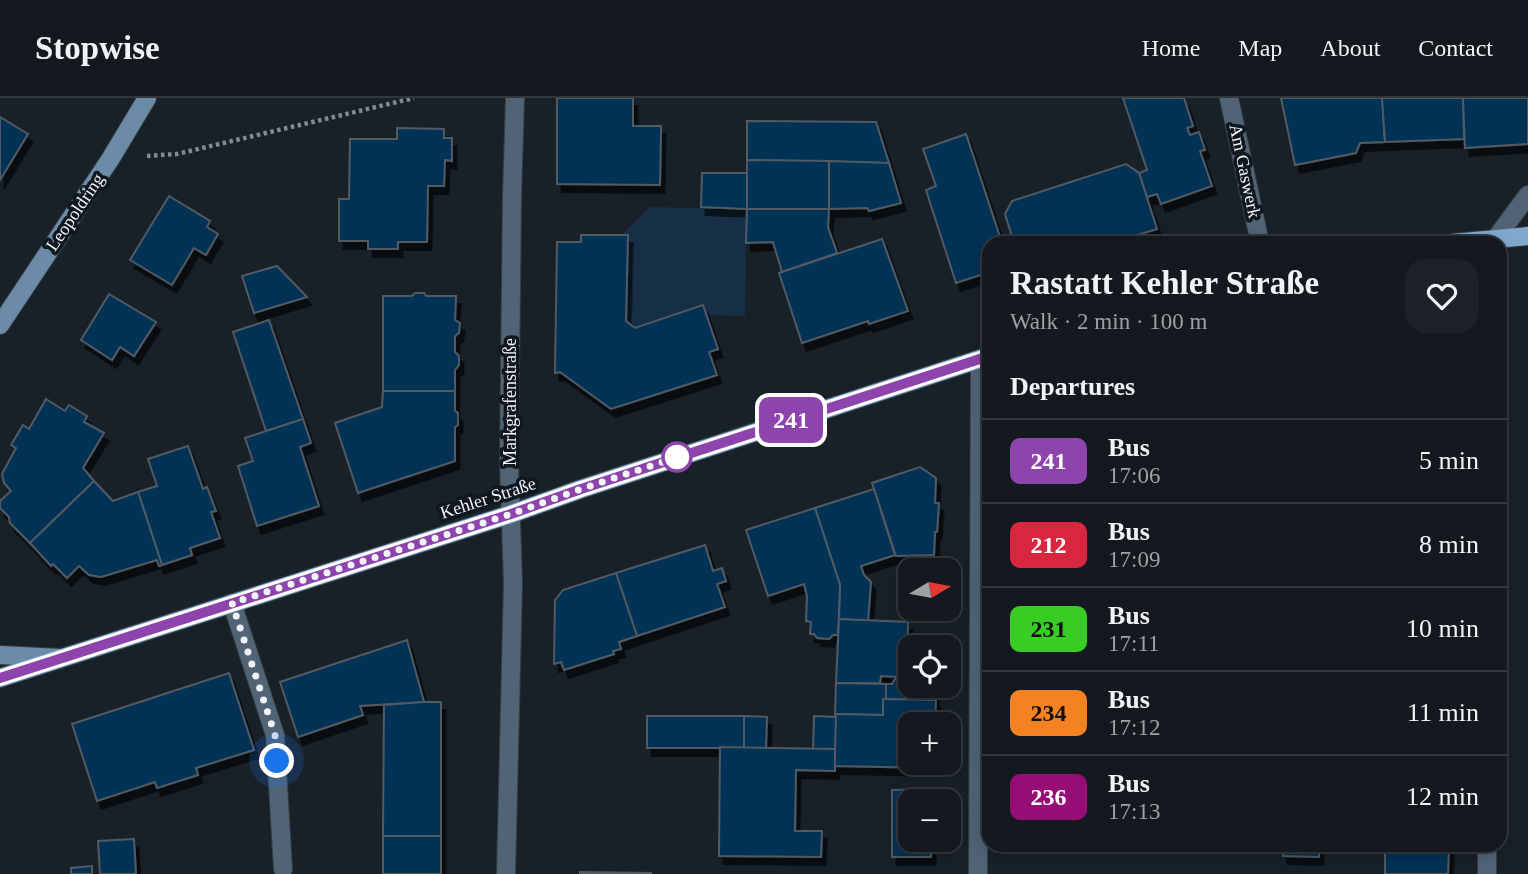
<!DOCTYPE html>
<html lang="en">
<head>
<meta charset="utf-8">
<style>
	body { margin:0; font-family:"Times New Roman",serif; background:#1c2227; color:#f1f3f6; height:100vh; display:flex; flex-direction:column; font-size:26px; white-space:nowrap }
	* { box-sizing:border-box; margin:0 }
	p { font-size:23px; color:#9da0a4 }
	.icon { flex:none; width:38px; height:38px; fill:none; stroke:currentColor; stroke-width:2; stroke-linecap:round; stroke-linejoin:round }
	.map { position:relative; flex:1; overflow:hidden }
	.drawer { position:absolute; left:982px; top:138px; width:525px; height:616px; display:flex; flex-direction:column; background:#13191e; border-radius:21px; box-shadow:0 4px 18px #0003,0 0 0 2px #32383c }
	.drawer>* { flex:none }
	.badge { padding:0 14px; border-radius:10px; font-size:24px; line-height:46px }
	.needle { width:46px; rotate:80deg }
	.buttons { position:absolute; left:898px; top:460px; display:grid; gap:14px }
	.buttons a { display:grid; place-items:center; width:63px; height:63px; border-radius:14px; background:#13191e; box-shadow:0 4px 18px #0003,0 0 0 2px #32383c; font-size:35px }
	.you { position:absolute; width:35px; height:35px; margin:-18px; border:5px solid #fff; border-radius:50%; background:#1a73e8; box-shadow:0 0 0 10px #1a73e833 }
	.map>.badge { position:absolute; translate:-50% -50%; box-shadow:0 0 0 4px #fff }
	h2 { padding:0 28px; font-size:26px; line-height:63px }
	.round { display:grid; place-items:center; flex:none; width:74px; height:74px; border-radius:21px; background:#1c2227 }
	.head { display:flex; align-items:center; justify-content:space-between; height:119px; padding:0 28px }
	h1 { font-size:33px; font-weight:800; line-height:52px }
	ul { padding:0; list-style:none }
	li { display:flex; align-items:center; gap:21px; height:84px; padding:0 28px; border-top:2px solid #32383c }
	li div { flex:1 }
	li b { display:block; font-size:26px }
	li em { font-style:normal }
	li .badge { min-width:77px; font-weight:700; text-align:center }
	header { display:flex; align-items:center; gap:42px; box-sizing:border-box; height:98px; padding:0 35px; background:#13191e; border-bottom:2px solid #32383c }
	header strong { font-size:33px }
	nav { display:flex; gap:38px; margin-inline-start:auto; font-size:24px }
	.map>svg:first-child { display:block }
	.green { fill:#162f46 }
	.building { fill:#003156; stroke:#515a63; stroke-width:2; filter:url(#shadow) }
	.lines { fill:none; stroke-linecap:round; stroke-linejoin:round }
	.service-casing { stroke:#373f45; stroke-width:20 }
	.minor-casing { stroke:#373f45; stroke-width:20 }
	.secondary-casing { stroke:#373f45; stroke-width:20 }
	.primary-casing { stroke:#373f45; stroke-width:20 }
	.path { stroke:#838a90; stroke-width:4.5; stroke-dasharray:3.5 3.5; stroke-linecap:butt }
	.service { stroke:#516476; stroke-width:18 }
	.minor { stroke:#516476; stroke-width:18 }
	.secondary { stroke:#6c8ba8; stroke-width:18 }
	.primary { stroke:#81a9cf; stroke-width:18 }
	.line-casing { stroke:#fff; stroke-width:16 }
	.line { stroke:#8e44ad; stroke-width:10 }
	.walk { stroke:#f0f5fa; stroke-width:7; stroke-dasharray:0 12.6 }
	.stop-dot { fill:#fff; stroke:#8e44ad; stroke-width:3.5 }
	.labels { text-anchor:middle; stroke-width:7; stroke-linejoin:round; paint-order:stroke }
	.street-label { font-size:18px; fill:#f0f5fa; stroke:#10171e }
</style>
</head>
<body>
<header>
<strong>Stopwise</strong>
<nav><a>Home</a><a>Map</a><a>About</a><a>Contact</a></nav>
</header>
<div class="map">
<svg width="1528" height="776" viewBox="0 0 1528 776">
	<defs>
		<filter id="shadow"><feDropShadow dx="4.5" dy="8" stdDeviation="0" flood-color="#0009"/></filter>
	</defs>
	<rect width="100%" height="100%" fill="#192128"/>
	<path class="green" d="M 650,109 L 747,111 L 745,218 L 706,217 L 703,207 L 635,230 L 626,223 L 628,138 L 621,138 Z"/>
	<g class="building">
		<path d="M 557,0 L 633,0 L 633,28 L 661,28 L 660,87 L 557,86 Z"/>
		<path d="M 1123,0 L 1184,0 L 1193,28 L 1187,30 L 1190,37 L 1199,34 L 1205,52 L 1200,53 L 1212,88 L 1161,106 L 1157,96 L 1147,99 L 1139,75 L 1147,72 Z"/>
		<path d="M 1281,0 L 1382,0 L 1385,44 L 1360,45 L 1356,55 L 1295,67 Z"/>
		<path d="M 1382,0 L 1463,0 L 1464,41 L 1385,44 Z"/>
		<path d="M 1463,0 L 1528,0 L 1528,46 L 1465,50 Z"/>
		<path d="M 0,19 L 28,36 L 0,82 Z"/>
		<path d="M 747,23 L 876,24 L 889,65 L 747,62 Z"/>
		<path d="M 397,30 L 444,31 L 444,40 L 452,40 L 452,63 L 445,62 L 444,88 L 428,88 L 427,144 L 398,144 L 398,151 L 368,151 L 368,143 L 339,143 L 339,101 L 349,101 L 350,41 L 397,41 Z"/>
		<path d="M 966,36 L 1002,145 L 989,145 L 989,174 L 956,185 L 926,92 L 936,88 L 923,51 Z"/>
		<path d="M 747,62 L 829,63 L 829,111 L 747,111 Z"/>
		<path d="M 829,63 L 889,65 L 901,105 L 869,113 L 867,110 L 829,111 Z"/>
		<path d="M 1126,66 L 1139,75 L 1157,131 L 1111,145 L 1100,145 L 1099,143 L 1091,145 L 1014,145 L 1005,116 L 1012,103 Z"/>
		<path d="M 702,75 L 747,75 L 747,111 L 701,109 Z"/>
		<path d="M 169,98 L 210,123 L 207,129 L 218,136 L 206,157 L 194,150 L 172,187 L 130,162 Z"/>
		<path d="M 747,111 L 829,111 L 828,129 L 837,155 L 782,174 L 773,144 L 746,145 Z"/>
		<path d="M 581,137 L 628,137 L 626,223 L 635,230 L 703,207 L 718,251 L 709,254 L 717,277 L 611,311 L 560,274 L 555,275 L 557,144 L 581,144 Z"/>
		<path d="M 882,141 L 908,213 L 869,226 L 868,223 L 802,245 L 779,175 Z"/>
		<path d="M 277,168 L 307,199 L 254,215 L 242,178 Z"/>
		<path d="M 415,195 L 424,195 L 426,198 L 456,198 L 455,222 L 460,225 L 459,235 L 455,238 L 455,254 L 459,258 L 459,267 L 455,272 L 455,293 L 383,293 L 383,198 L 412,198 Z"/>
		<path d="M 109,196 L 156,224 L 134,258 L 120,249 L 112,262 L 81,242 Z"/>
		<path d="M 269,222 L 303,321 L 266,333 L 233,234 Z"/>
		<path d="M 383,293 L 455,293 L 455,313 L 458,315 L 458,327 L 455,329 L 455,363 L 358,395 L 335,325 L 382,309 Z"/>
		<path d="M 46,301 L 65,313 L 69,307 L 87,318 L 84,324 L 104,335 L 83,370 L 94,383 L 30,445 L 10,425 L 9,419 L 0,410 L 0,403 L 11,393 L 4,385 L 2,376 L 16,350 L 11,347 L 23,327 L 29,331 Z"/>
		<path d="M 303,321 L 311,345 L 300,349 L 319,408 L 257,428 L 238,368 L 253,363 L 245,340 Z"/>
		<path d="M 188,348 L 203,391 L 207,389 L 216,413 L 211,414 L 220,440 L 190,450 L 192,457 L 162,467 L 138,394 L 157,388 L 148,361 Z"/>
		<path d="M 920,369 L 936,380 L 935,405 L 939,405 L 937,434 L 935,434 L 934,457 L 896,458 L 872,385 Z"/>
		<path d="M 94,383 L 113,403 L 138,394 L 162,467 L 159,468 L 157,462 L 101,479 L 89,477 L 79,468 L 67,480 L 53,466 L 51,468 L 30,445 Z"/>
		<path d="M 874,391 L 895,457 L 861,468 L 864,477 L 871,484 L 868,523 L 839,521 L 840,487 L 815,410 Z"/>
		<path d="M 815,410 L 840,487 L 838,537 L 833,537 L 829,541 L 817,540 L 814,536 L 810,536 L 811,524 L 806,523 L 807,498 L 804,486 L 768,498 L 746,432 Z"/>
		<path d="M 705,447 L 713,473 L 722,470 L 726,483 L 717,486 L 725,509 L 637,538 L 616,475 Z"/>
		<path d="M 901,470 L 934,470 L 934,472 L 910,472 L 910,488 L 901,488 Z"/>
		<path d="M 616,475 L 637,538 L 619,544 L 621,551 L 613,553 L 614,556 L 564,572 L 561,564 L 554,566 L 555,502 L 563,492 Z"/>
		<rect x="901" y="488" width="9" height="16"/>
		<path d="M 839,521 L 908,524 L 907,575 L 899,575 L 897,579 L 881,578 L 880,585 L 836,585 Z"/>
		<path d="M 407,542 L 424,604 L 360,608 L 363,617 L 298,639 L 280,584 Z"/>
		<path d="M 229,575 L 254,652 L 196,670 L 198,677 L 157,690 L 155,684 L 97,703 L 72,626 Z"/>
		<path d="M 899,575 L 910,575 L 910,588 L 934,588 L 934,602 L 886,601 L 886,586 L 892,586 Z"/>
		<path d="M 836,585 L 886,586 L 886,601 L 883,601 L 883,617 L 835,616 Z"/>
		<path d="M 883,601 L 936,602 L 935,626 L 910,626 L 910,665 L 934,665 L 934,670 L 835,668 L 835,616 L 883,617 Z"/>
		<path d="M 424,604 L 441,604 L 441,738 L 383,738 L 384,607 Z"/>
		<rect x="647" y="618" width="97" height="32"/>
		<path d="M 744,618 L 767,619 L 766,650 L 744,650 Z"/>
		<path d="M 814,618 L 836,619 L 835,651 L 813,651 Z"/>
		<path d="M 720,649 L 835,651 L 835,673 L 796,672 L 795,733 L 822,733 L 821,759 L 719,758 Z"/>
		<path d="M 931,691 L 931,704 L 910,704 L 910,742 L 931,742 L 931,759 L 892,759 L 892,692 Z"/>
		<rect x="383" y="738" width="58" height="38"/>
		<path d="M 134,741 L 136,776 L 100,776 L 98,743 Z"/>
		<path d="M 1283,747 L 1319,747 L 1319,759 L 1283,758 Z"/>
		<path d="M 1385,747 L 1449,747 L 1448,776 L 1385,776 Z"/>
		<path d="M 92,768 L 92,776 L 71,776 L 71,770 Z"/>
		<path d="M 580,774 L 651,775 L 651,776 L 580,776 Z"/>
	</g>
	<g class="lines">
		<defs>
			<g id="service">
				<path d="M 1496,140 L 1528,97"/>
				<path d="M 232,505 L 275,637 L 283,771"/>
			</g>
			<g id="minor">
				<path d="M 1229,0 L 1260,145"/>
				<path d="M 506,776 L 513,485 L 509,364 L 512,99 L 515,0"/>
				<path d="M 978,776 L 980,261"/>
				<path d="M 1487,776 L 1487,747"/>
			</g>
			<g id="secondary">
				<path d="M 0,227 L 111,60 L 147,0"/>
				<path d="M 0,557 L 60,560"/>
			</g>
			<g id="primary">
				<path d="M 1452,145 L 1528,138"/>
				<path d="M 0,580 L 511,416 L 581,391 L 989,258"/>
			</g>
		</defs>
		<use href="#service" class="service-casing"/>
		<use href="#minor" class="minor-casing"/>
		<use href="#secondary" class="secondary-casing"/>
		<use href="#primary" class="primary-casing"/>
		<path class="path" d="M 147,58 L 177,56 L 414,0"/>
		<use href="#service" class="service"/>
		<use href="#minor" class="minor"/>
		<use href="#secondary" class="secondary"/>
		<use href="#primary" class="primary"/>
	</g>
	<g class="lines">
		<defs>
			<path id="line" d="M 0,580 L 511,416 L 581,391 L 989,258"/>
		</defs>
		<use href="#line" class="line-casing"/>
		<use href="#line" class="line"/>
		<path class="walk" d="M 277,663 L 275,637 L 232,505 L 511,416 L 581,391 L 678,359 L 677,359"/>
	</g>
	<circle class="stop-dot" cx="677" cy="359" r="14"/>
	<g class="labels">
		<g class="street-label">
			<text transform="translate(1245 73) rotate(78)" y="6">Am Gaswerk</text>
			<text transform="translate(75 114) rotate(-56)" y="6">Leopoldring</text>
			<text transform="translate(510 304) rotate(-90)" y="6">Markgrafenstraße</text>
			<text transform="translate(488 400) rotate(-18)" y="6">Kehler Straße</text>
		</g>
	</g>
</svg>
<div class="buttons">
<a><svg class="needle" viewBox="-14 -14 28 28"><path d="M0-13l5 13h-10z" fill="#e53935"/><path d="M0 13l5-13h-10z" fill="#9da0a4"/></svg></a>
<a><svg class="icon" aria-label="locate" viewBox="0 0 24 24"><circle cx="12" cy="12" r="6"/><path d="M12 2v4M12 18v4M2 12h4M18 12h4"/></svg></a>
<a>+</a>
<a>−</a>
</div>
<div class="you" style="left:277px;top:663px"></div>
<b class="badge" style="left:791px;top:322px;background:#8e44ad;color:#fff">241</b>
<section class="drawer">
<div class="head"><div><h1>Rastatt Kehler Straße</h1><p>Walk · 2 min · 100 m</p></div><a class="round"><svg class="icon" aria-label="heart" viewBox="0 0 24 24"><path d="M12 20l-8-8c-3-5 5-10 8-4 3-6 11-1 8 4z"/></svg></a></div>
<h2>Departures</h2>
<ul>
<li><span class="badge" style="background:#8e44ad;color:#fff">241</span><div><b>Bus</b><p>17:06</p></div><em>5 min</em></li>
<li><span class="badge" style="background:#d7263d;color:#fff">212</span><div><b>Bus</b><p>17:09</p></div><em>8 min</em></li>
<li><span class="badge" style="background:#38cc25;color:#111">231</span><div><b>Bus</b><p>17:11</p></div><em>10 min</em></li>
<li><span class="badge" style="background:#f58220;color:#111">234</span><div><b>Bus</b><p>17:12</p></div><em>11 min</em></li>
<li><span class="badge" style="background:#960e75;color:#fff">236</span><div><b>Bus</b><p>17:13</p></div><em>12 min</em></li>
</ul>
</section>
</div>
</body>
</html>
